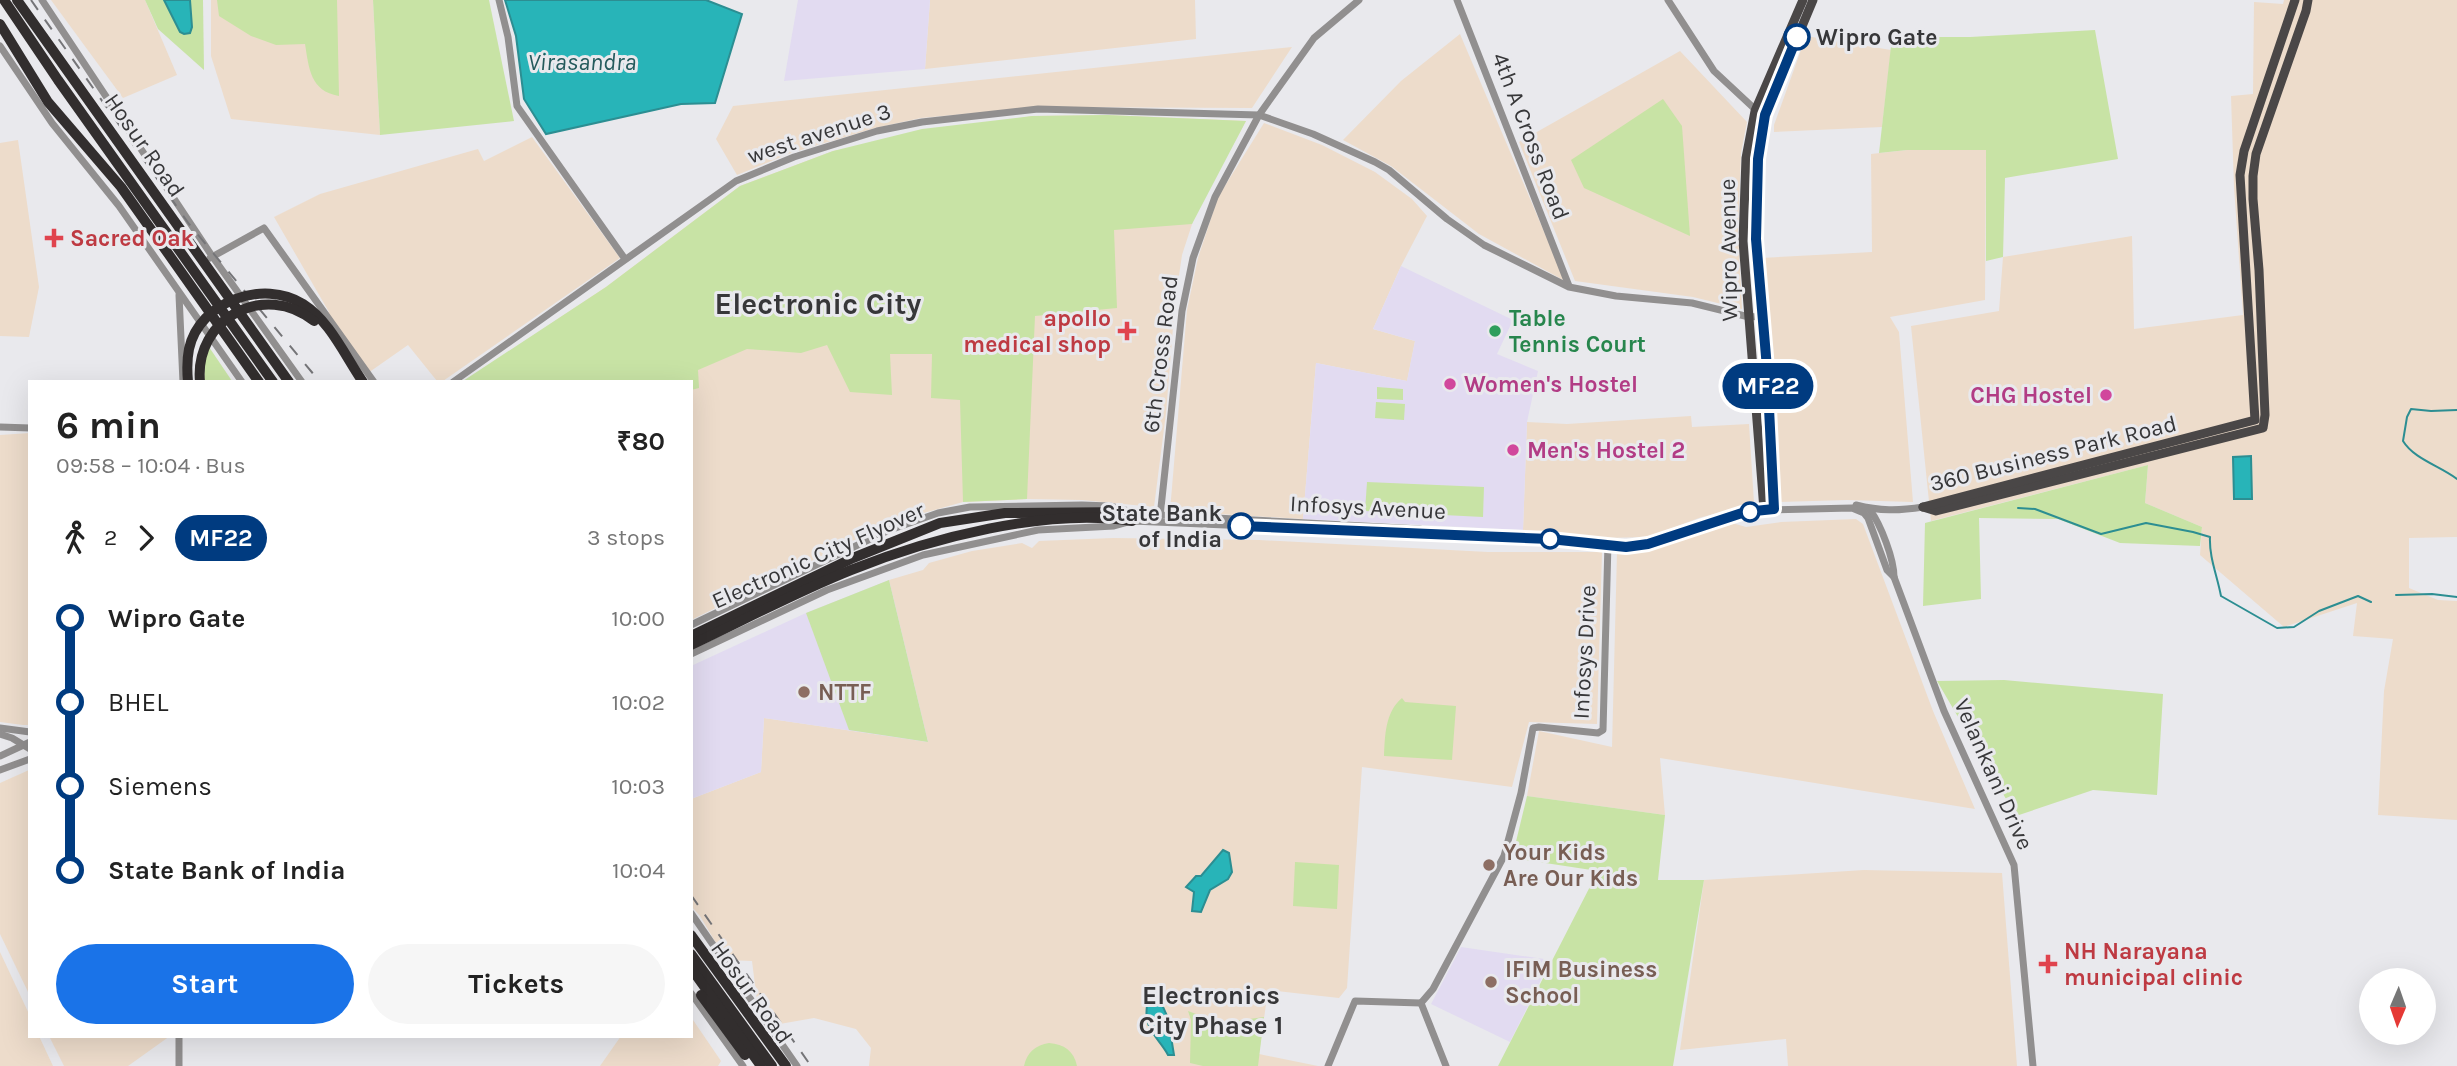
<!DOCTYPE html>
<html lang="en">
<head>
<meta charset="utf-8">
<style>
	body { margin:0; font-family:Karla,sans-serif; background:#f6f6f6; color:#222; height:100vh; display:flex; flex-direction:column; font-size:26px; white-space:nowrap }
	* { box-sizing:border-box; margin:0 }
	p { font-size:23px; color:#767676 }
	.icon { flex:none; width:38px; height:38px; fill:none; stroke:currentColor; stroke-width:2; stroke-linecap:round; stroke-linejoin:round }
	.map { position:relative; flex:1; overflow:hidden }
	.sheet { position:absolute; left:28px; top:380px; width:665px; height:658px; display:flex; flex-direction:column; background:#fff; border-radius:0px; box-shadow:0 7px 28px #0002 }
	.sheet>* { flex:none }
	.badge { padding:0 14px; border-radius:23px; font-size:24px; line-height:46px }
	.needle { width:46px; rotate:182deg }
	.controls { position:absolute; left:2359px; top:968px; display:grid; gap:14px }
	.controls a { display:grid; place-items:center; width:77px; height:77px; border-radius:50%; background:#fff; box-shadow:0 7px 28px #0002; font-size:35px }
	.map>.badge { position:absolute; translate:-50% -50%; box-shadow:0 0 0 4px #fff }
	.legs { display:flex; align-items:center; gap:10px; height:77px; padding:0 28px; font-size:23px }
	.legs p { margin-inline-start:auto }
	.head { display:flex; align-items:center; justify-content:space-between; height:119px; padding:0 28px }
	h1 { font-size:38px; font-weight:700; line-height:52px }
	.button { display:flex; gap:14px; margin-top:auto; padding:14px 28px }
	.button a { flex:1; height:80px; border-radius:42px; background:#1a73e8; color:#fff; font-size:28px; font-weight:700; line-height:80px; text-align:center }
	.button a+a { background:#f6f6f6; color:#222 }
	ul { padding:0 28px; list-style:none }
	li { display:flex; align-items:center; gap:24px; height:84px; font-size:26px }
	li i { display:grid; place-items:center; width:10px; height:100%; margin:0 9px; background:currentColor }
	li i::after { content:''; width:18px; height:18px; margin:-9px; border:5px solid; border-radius:50%; background:#fff }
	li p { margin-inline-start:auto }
	li:first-child i { background:linear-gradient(#0000 50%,currentColor 0) }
	li:last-child i { background:linear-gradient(currentColor 50%,#0000 0) }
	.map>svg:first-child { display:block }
	.commercial { fill:#eddccb }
	.education { fill:#e2dbf1 }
	.green { fill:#c8e3a5 }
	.water { fill:#28b4b8; stroke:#2c8e92; stroke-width:2 }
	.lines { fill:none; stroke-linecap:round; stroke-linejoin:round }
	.stream { stroke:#2c8e92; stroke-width:2 }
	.minor { stroke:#918f8f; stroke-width:7 }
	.major { stroke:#4a4747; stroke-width:9 }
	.highway { stroke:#322e2e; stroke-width:10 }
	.rail { stroke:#757578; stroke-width:2; stroke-dasharray:12 12; stroke-linecap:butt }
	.highway-bridge { stroke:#322e2e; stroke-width:10 }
	.line-1-casing { stroke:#fff; stroke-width:16 }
	.line-1 { stroke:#003b80; stroke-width:10 }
	.stop-1-dot { fill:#fff; stroke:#003b80; stroke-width:3.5 }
	.health-dot { fill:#e0444e; stroke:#e9e9ed; stroke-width:2.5 }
	.leisure-dot { fill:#2e9e5b; stroke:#e9e9ed; stroke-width:2.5 }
	.hotel-dot { fill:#d1479c; stroke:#e9e9ed; stroke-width:2.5 }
	.education-dot { fill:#8d6e63; stroke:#e9e9ed; stroke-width:2.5 }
	.labels { text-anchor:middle; stroke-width:6; stroke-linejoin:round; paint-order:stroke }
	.stop-label { font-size:23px; font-weight:bold; fill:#373739; stroke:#e9e9ed; text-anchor:start }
	.street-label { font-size:23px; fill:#373739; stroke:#e9e9ed }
	.health-label { font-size:23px; font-weight:bold; fill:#be3a42; stroke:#e9e9ed; text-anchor:start }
	.leisure-label { font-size:23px; font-weight:bold; fill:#27864d; stroke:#e9e9ed; text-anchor:start }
	.hotel-label { font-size:23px; font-weight:bold; fill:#b23c85; stroke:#e9e9ed; text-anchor:start }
	.education-label { font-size:23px; font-weight:bold; fill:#785e54; stroke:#e9e9ed; text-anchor:start }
	.water-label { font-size:24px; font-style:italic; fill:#245a5c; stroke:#e9e9ed }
	.quarter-label { font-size:26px; font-weight:bold; fill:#373739; stroke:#e9e9ed }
	.district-label { font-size:30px; font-weight:bold; fill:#373739; stroke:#e9e9ed }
</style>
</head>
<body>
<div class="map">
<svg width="2457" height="1066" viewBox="0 0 2457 1066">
	<rect width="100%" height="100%" fill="#e9e9ed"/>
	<g class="commercial">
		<path d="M 51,0 L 145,0 L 177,75 L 123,98 Z"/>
		<path d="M 211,0 L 373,0 L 380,135 L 231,119 L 211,56 Z"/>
		<path d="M 930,0 L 1195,0 L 1196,39 L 925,69 Z"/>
		<path d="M 2284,0 L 2457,0 L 2457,537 L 2409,538 L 2409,588 L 2438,600 L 2457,601 L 2457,820 L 2378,815 L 2384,691 L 2393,639 L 2353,636 L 2357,603 L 2284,627 L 2200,555 L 2202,527 L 2145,503 L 2148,465 L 1931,521 L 1911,326 L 1999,311 L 2003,257 L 2132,236 L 2134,329 L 2243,315 L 2234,187 L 2231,96 L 2253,94 L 2254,2 L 2283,4 Z"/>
		<path d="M 1460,34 L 1565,281 L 1479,234 L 1391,166 L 1343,140 L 1401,81 Z"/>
		<path d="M 1806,36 L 1891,50 L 1882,127 L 1774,132 L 1774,125 Z"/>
		<path d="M 1292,47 L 1252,108 L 1039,107 L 921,118 L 875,128 L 791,153 L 737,175 L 716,139 L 733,106 Z"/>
		<path d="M 1680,51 L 1747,122 L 1741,153 L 1738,232 L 1742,309 L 1693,297 L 1575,281 L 1519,142 Z"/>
		<path d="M 1107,115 L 1246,121 L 1195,215 L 1182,255 L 1175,303 L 1166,413 L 1154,507 L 1082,500 L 1027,499 L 963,502 L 920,514 L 852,541 L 691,620 L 691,382 L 463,382 L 606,287 L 740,186 L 833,151 L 1032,116 Z"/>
		<path d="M 1264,123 L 1322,145 L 1375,172 L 1412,199 L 1427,216 L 1401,266 L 1373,329 L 1415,341 L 1407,381 L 1316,363 L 1303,519 L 1170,511 L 1187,310 L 1198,258 L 1218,197 Z"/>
		<path d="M 532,137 L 620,258 L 443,381 L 437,381 L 408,345 L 368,373 L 326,313 L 329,312 L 274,217 L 320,194 L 478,149 L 484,161 Z"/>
		<path d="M 18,140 L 39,287 L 29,337 L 0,336 L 0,143 Z"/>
		<path d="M 1907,150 L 1986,150 L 1985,300 L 1890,317 L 1899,332 L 1913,502 L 1847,500 L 1779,502 L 1773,369 L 1761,258 L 1872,252 L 1871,154 Z"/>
		<path d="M 1691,416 L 1692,427 L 1749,424 L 1754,503 L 1699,518 L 1648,537 L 1603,538 L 1523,530 L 1527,422 L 1567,424 Z"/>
		<path d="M 30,433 L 30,725 L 23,725 L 0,722 L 0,435 Z"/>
		<path d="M 1856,519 L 1863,524 L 1933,711 L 1975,809 L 1660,758 L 1665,815 L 1527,796 L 1539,731 L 1612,747 L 1617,552 L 1648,550 L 1729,522 L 1746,527 L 1781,522 Z"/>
		<path d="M 1113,538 L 1259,540 L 1488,552 L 1602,552 L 1597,724 L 1529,722 L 1512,787 L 1362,767 L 1347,988 L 1339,998 L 1268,990 L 1259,1054 L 1318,1066 L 869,1066 L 871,1048 L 856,1029 L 814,1018 L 774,1025 L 757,1001 L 752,961 L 726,960 L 700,916 L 691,906 L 691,799 L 761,772 L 764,718 L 928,742 L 889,580 L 923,570 L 929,563 L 972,551 L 1022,543 L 1032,548 L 1039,541 Z"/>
		<path d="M 29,770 L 30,772 L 30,996 L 0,934 L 0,783 Z"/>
		<path d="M 1864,870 L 2002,873 L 2017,1066 L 1788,1066 L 1786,1039 L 1680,1050 L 1704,880 Z"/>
		<path d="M 0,952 L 30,1016 L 30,1036 L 39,1036 L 53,1066 L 0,1066 Z"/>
		<path d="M 691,1017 L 721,1061 L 718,1066 L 600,1066 L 621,1036 L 691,1036 Z"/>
		<path d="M 49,1036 L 170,1036 L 128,1066 L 64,1066 Z"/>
	</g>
	<g class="education">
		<path d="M 798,0 L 930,0 L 925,69 L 784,81 Z"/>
		<path d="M 1401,266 L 1513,320 L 1497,354 L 1538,371 L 1527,422 L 1523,530 L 1303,519 L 1316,363 L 1407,381 L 1415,341 L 1373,329 Z"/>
		<path d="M 889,580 L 928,742 L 764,718 L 761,772 L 691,799 L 691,666 L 806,613 Z"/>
		<path d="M 1461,947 L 1551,960 L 1510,1042 L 1431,1004 Z"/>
	</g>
	<g class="green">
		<path d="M 145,0 L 203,0 L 204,70 L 158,29 Z"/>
		<path d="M 217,0 L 337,0 L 339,96 C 310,91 309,68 305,44 L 276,45 L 251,36 L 219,16 Z"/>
		<path d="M 373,0 L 489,0 L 514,121 L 380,135 Z"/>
		<path d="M 2095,30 L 2118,159 L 2005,178 L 2003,257 L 1986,261 L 1986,150 L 1907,150 L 1879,153 L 1892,37 L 1970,37 Z"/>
		<path d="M 1663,99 L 1682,126 L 1690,236 L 1584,188 L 1571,160 Z"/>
		<path d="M 1107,115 L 1246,121 L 1192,224 L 1114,230 L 1117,308 L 1035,316 L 1027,499 L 963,502 L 960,400 L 931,398 L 932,354 L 890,354 L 892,395 L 850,392 L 827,345 L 801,353 L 747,349 L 698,370 L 699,388 L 691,390 L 691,382 L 463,381 L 606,287 L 740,186 L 833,151 L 922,129 L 1032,116 Z"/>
		<path d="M 209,347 L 232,381 L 204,382 L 205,355 Z"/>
		<path d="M 1377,387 L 1403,389 L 1403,400 L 1377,399 Z"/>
		<path d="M 1376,402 L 1405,404 L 1404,420 L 1375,418 Z"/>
		<path d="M 2148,465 L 2145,503 L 2202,527 L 2200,546 L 2120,543 L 2058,519 L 1979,518 L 1981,599 L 1923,606 L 1925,523 Z"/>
		<path d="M 1367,482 L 1484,487 L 1483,517 L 1365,511 Z"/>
		<path d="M 889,580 L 928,742 L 849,730 L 806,613 Z"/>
		<path d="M 2004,680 L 2163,694 L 2157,795 L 2093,790 L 2016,816 L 1937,681 Z"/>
		<path d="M 1402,698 L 1405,702 L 1456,706 L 1452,760 L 1384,756 C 1385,736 1385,712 1402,698 Z"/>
		<path d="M 1527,796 L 1665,815 L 1658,880 L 1704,880 L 1673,1066 L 1498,1066 L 1598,871 L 1512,858 Z"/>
		<path d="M 1295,862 L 1339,865 L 1337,909 L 1293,906 Z"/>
		<path d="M 1188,1011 L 1220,1023 L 1264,1017 L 1258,1066 L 1203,1066 L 1190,1063 L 1191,1020 Z"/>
		<path d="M 1049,1043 C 1064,1044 1074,1051 1077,1066 L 1024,1066 C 1027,1052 1036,1045 1049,1043 Z"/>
	</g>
	<g class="water">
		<path d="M 164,0 L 190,0 L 192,27 L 190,33 L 184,34 L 180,32 Z"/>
		<path d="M 505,0 L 706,0 L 742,14 L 715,103 L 681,104 L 546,134 L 524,99 L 516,36 Z"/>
		<path d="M 2251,456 L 2252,499 L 2234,499 L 2233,457 Z"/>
		<path d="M 1223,850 L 1229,853 L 1232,872 L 1228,879 L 1210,890 L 1201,912 L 1192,911 L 1194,892 L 1186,887 L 1196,876 L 1201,876 Z"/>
		<path d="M 1154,987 L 1168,1018 L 1174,1055 L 1168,1055 C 1163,1045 1153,1036 1149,1026 C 1144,1015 1147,996 1154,987 Z"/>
	</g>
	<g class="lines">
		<g class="stream">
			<path d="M 2457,410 L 2431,411 L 2411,409 L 2407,417 L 2403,441 C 2414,459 2440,466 2457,479"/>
			<path d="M 2018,508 L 2035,509 L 2101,534 L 2146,523 L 2193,532 L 2210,537 C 2209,557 2217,575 2221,596 L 2277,628 L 2294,627 L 2319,611 L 2358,596 L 2371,602"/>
			<path d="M 2396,595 L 2432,594 L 2457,597"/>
		</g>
		<g class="minor">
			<path d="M 42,0 L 212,256 L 302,382"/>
			<path d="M 499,0 L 508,37 L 517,106 L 625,259"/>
			<path d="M 1457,0 L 1569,286"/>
			<path d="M 1668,0 L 1714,71 L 1758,112"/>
			<path d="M 0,46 L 52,123 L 119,206 L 242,382"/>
			<path d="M 210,258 L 264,228 L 374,382"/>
			<path d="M 179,295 L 183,382"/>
			<path d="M 453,382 L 736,181 L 794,157 L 877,131 L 922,122 L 1038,109 L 1259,115 L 1313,134 L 1375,162 L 1389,170 L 1447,219 L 1484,245 L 1569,287 L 1616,296 L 1692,303 L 1749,317 L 1763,316"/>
			<path d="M 0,427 L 30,428"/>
			<path d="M 1856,505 C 1880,511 1898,511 1923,507"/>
			<path d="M 1870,510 C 1881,525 1894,559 1894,577 L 1944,711 L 2014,865 L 2033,1066"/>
			<path d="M 1160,517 L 1182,311 L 1193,258 L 1215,197 L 1259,115 L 1314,38 L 1359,0"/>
			<path d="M 691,625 L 887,531 L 938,513 L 970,507 L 1082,505 L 1110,506 L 1132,512 L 1160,515 L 1420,529"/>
			<path d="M 691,654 L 827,590 L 923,555 L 1038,530 L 1114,526 L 1132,521 L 1550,539 L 1626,547 L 1648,544 L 1745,512 L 1764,510 L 1852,508 L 1864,513 L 1868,518 L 1887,570 L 1894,577"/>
			<path d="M 0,728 L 30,732"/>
			<path d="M 0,734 L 12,738 L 30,749"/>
			<path d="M 0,756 L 30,742"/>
			<path d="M 0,770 L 30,759"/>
			<path d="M 691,913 L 797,1066"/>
			<path d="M 691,993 L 743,1066"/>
			<path d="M 1421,1003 L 1433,989 L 1504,856 L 1521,793 L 1533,728 L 1539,727 L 1598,733 L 1603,730 L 1608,543"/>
			<path d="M 1421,1003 L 1446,1066"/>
			<path d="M 179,1066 L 179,1036"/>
			<path d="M 1328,1066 L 1355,1001 L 1421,1003"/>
		</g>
		<g class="major">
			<path d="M 1923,507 L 1936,511 L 2263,428 L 2265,415 L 2259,270 L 2253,199 L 2253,176 L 2256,154 L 2306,11 L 2308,0"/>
			<path d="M 1923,507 L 2255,420 L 2240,175 L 2244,151 L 2295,0"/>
			<path d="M 1774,509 L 1767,368 L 1756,239 L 1758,159 L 1765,115 L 1813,0"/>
			<path d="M 1764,510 L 1743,241 L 1746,158 L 1755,111 L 1803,0"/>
		</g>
		<g class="highway">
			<path d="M 4,0 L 58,80 L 273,382"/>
			<path d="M 17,0 L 289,382"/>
			<path d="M 0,24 L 48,102 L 121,187 L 259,382"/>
			<path d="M 691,636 L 853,558 L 940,523 L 1005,513 L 1132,512"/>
			<path d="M 691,645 C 744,620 796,592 851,570 C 931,538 1045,508 1132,521"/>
			<path d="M 691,935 L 786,1066"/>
			<path d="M 691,954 L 772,1066"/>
			<path d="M 691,968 L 761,1066"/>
			<path d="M 701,995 L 745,1055"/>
		</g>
		<g class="rail">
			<path d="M 31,0 L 189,224 L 320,382"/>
			<path d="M 691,895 L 811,1066"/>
		</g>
		<g class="highway-bridge">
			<path d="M 188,382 C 187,371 187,359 189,349 C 199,301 264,279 303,304 C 330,321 345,356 363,382"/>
			<path d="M 200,382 C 194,318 265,281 314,321"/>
		</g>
	</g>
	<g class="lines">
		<defs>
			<path id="line-1" d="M 1241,526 L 1550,539 L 1626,547 L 1648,544 L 1745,512 L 1774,509 L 1767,368 L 1756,239 L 1758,159 L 1765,115 L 1797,37"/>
		</defs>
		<use href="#line-1" class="line-1-casing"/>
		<use href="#line-1" class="line-1"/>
	</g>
	<g class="stop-1-dot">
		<circle cx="1797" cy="37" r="12"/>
		<circle cx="1750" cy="512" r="9"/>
		<circle cx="1241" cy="526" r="12"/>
		<circle cx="1550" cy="539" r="9"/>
	</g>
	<g class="health-dot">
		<path d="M50.5 227.5h7v7h7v7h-7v7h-7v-7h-7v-7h7z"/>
		<path d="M1123.5 320.5h7v7h7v7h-7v7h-7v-7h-7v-7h7z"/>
		<path d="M2044.5 953.5h7v7h7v7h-7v7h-7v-7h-7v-7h7z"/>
	</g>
	<circle class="leisure-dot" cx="1495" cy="331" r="7"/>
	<g class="hotel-dot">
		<circle cx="1450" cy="384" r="7"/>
		<circle cx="2106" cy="395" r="7"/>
		<circle cx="1513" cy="450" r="7"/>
	</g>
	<g class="education-dot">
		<circle cx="804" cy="692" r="7"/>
		<circle cx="1489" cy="865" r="7"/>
		<circle cx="1491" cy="982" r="7"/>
	</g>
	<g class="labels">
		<g class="stop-label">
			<text x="1816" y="45">Wipro Gate</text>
			<text x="1222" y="521" text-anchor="end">State Bank<tspan x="1222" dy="26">of India</tspan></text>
		</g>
		<g class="street-label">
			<text transform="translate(819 133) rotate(-18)" y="8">west avenue 3</text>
			<text transform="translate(1531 136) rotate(69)" y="8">4th A Cross Road</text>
			<text transform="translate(145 145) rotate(55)" y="8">Hosur Road</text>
			<text transform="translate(1728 250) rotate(-91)" y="8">Wipro Avenue</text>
			<text transform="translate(1160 354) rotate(-83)" y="8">6th Cross Road</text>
			<text transform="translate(2053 453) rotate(-14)" y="8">360 Business Park Road</text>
			<text transform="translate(1368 507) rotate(3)" y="8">Infosys Avenue</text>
			<text transform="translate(818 555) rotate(-24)" y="8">Electronic City Flyover</text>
			<text transform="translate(1584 652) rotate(-87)" y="8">Infosys Drive</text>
			<text transform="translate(1994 774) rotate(66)" y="8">Velankani Drive</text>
			<text transform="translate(752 992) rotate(54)" y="8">Hosur Road</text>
		</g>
		<g class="health-label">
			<text x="70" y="246">Sacred Oak</text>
			<text x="1111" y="326" text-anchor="end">apollo<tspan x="1111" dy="26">medical shop</tspan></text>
			<text x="2064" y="959">NH Narayana<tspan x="2064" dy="26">municipal clinic</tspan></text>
		</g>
		<g class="leisure-label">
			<text x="1509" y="326">Table<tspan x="1509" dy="26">Tennis Court</tspan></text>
		</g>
		<g class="hotel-label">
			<text x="1464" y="392">Women's Hostel</text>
			<text x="2092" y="403" text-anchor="end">CHG Hostel</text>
			<text x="1527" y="458">Men's Hostel 2</text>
		</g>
		<g class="education-label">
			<text x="818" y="700">NTTF</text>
			<text x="1503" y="860">Your Kids<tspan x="1503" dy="26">Are Our Kids</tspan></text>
			<text x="1505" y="977">IFIM Business<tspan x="1505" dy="26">School</tspan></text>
		</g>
		<g class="water-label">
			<text x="582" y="70">Virasandra</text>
		</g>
		<g class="quarter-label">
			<text x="1211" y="1004">Electronics<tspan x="1211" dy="30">City Phase 1</tspan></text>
		</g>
		<g class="district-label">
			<text x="818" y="314">Electronic City</text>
		</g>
	</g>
</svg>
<div class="controls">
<a><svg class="needle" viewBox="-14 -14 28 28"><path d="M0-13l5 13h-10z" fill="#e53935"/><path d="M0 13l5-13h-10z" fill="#767676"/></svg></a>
</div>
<b class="badge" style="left:1768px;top:386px;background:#003b80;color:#fff">MF22</b>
<section class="sheet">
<div class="head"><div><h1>6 min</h1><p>09:58 – 10:04 · Bus</p></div><b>₹80</b></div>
<div class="legs"><svg class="icon" aria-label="walk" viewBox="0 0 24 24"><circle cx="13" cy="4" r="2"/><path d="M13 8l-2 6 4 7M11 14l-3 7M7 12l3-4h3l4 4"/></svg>2<svg class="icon" aria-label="forward" viewBox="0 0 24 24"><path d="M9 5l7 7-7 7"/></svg><b class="badge" style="background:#003b80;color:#fff">MF22</b><p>3 stops</p></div>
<ul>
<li><i style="color:#003b80"></i><b>Wipro Gate</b><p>10:00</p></li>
<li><i style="color:#003b80"></i><span>BHEL</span><p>10:02</p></li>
<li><i style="color:#003b80"></i><span>Siemens</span><p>10:03</p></li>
<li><i style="color:#003b80"></i><b>State Bank of India</b><p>10:04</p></li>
</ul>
<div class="button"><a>Start</a><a>Tickets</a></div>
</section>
</div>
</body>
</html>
